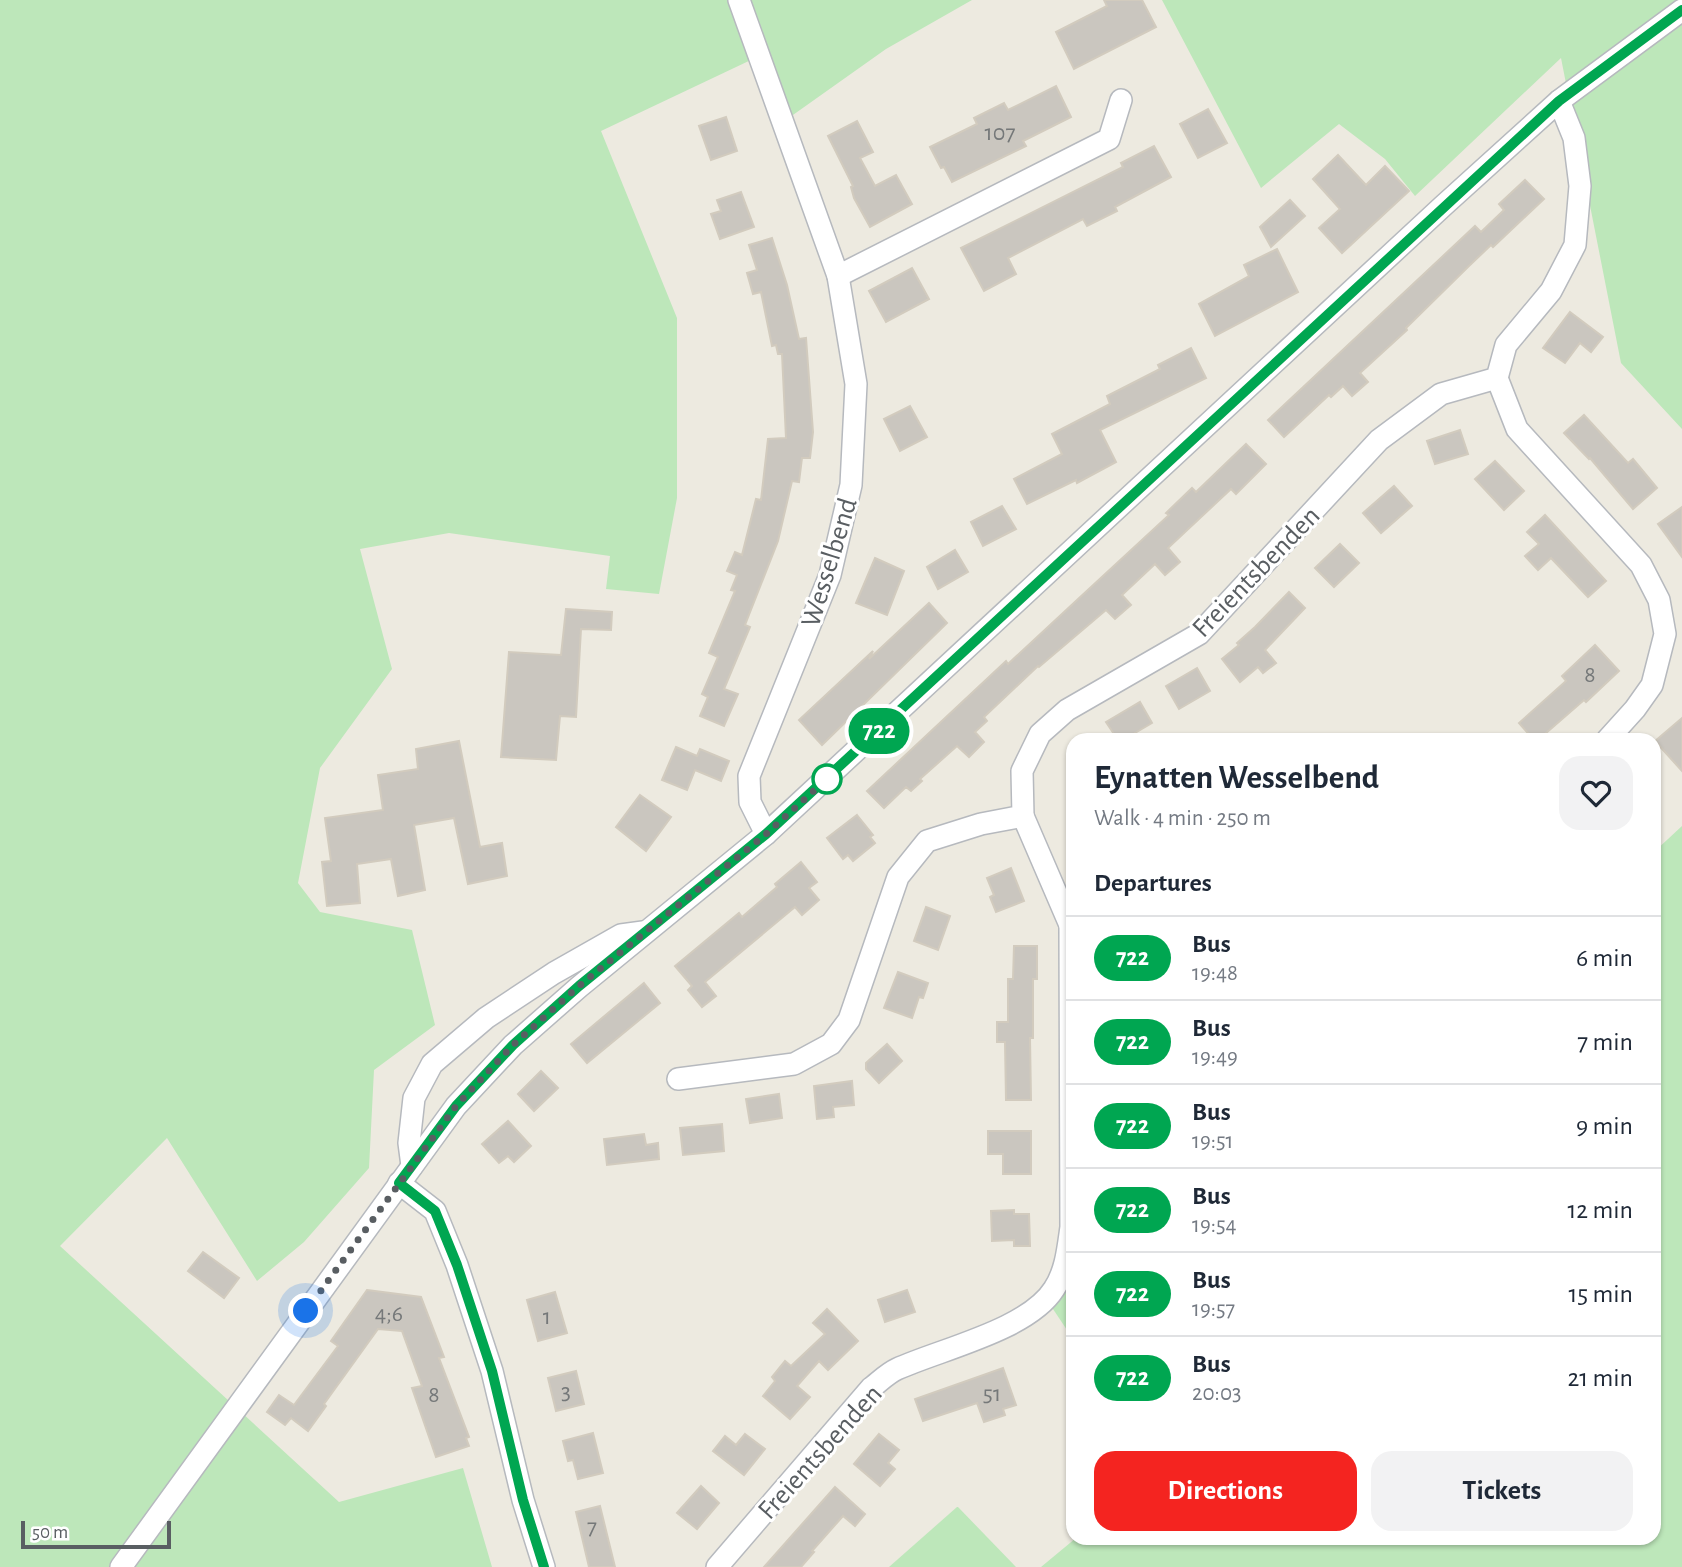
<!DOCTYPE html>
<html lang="en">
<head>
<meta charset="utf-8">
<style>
	body { margin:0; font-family:"Alegreya Sans",sans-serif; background:#f2f2f3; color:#1f2937; height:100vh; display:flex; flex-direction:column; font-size:26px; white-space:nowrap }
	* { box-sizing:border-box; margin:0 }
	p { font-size:23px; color:#747a83 }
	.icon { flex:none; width:38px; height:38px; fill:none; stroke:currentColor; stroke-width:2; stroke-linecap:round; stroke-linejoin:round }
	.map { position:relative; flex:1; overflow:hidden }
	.sheet { position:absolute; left:1066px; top:733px; width:595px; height:812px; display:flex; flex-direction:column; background:#fff; border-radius:21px; box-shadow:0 2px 5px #0004 }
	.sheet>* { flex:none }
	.badge { padding:0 14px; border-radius:23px; font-size:24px; line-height:46px }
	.scale { position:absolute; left:21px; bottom:18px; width:150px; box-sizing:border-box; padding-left:7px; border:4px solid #595e62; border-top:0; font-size:19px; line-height:24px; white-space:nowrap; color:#595e62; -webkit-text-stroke:5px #fff; paint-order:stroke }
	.you { position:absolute; width:35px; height:35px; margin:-18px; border:5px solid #fff; border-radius:50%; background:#1a73e8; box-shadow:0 0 0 10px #1a73e833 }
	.map>.badge { position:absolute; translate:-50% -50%; box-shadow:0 0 0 4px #fff }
	h2 { padding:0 28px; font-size:26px; line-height:63px }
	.round { display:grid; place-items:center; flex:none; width:74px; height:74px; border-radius:21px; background:#f2f2f3 }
	.overview { display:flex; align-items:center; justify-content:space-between; height:119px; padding:0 28px }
	h1 { font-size:33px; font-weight:700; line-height:52px }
	.button { display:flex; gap:14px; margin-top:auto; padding:14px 28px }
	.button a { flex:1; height:80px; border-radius:21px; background:#f42420; color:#fff; font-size:28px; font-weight:700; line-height:80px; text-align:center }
	.button a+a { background:#f2f2f3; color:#1f2937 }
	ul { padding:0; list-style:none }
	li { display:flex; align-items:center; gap:21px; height:84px; padding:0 28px; border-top:2px solid #e0e1e3 }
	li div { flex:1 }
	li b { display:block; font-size:26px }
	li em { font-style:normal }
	li .badge { min-width:77px; font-weight:700; text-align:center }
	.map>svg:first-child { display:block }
	.green { fill:#bde7ba }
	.building { fill:#cac6bf; stroke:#d2cbbe; stroke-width:2 }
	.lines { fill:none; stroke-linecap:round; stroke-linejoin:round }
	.minor-casing { stroke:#b6b9be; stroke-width:24 }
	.minor { stroke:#fff; stroke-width:21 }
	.line-casing { stroke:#fff; stroke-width:16 }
	.line { stroke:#00a651; stroke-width:10 }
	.walk { stroke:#595e62; stroke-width:7; stroke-dasharray:0 12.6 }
	.stop-dot { fill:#fff; stroke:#00a651; stroke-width:3.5 }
	.labels { text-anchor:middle; stroke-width:6; stroke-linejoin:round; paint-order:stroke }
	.number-label { font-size:24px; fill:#757879 }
	.street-label { font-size:28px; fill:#595e62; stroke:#fff }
</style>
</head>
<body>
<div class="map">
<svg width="1682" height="1567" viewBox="0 0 1682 1567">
	<rect width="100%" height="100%" fill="#edeae0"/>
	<g class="green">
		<path d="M 0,0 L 972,0 L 886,49 L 776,127 L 753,59 L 601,131 L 677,318 L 677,498 L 659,594 L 606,589 L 610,556 L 449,533 L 360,549 L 392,669 L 320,768 L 298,883 L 320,912 L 412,930 L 435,1025 L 374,1070 L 369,1168 L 304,1242 L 257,1281 L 167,1138 L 60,1246 L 339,1502 L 463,1468 L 492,1567 L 0,1567 Z"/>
		<path d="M 1162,0 L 1682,0 L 1682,429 L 1621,363 L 1561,58 L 1415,196 L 1385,159 L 1339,124 L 1261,188 Z"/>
		<path d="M 1682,826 L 1682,1567 L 1041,1567 L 1076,1538 L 1654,1538 L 1654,852 Z"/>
		<path d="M 1070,1280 L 1073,1280 L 1073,1339 L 1051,1306 Z"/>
		<path d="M 958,1507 L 1016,1567 L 889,1567 L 957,1507 Z"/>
	</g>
	<g class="building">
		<path d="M 1104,0 L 1142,0 L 1156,27 L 1074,69 L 1056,32 L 1107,6 Z"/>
		<path d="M 1056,86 L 1071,117 L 1023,141 L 1026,146 L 952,182 L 944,167 L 941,168 L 930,147 L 977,124 L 974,118 L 1004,103 L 1008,110 Z"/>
		<path d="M 1208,109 L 1227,143 L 1198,158 L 1180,124 Z"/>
		<path d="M 726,117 L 737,151 L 711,160 L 699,126 Z"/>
		<path d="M 857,121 L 873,152 L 860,158 L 875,186 L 896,175 L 912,204 L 870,227 L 854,198 L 851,187 L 853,186 L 828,136 Z"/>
		<path d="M 1154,146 L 1171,177 L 1115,207 L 1117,211 L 1087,226 L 1083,219 L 1008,258 L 1016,274 L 984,291 L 961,248 L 1123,167 L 1121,163 Z"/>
		<path d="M 1338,155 L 1366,185 L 1385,166 L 1409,191 L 1342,253 L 1319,228 L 1340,209 L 1313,179 Z"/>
		<path d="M 1525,180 L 1544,199 L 1493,247 L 1491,245 L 1469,266 L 1406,328 L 1407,330 L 1360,373 L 1368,382 L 1352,396 L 1343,386 L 1331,397 L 1329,395 L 1284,437 L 1268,420 L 1475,226 L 1481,232 L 1504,210 L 1499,204 Z"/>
		<path d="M 741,192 L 754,227 L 720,239 L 711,214 L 721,211 L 717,200 Z"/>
		<path d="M 1290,200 L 1305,216 L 1271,247 L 1260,227 Z"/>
		<path d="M 772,238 L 787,285 L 799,339 L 806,338 L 813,432 L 810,458 L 802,458 L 799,482 L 792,481 L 778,541 L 745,625 L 750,627 L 724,689 L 738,694 L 724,726 L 700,716 L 708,697 L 702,694 L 718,657 L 709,653 L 735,591 L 731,590 L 737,575 L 727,571 L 735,552 L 742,555 L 756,499 L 761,500 L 768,439 L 786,438 L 782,354 L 778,354 L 776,345 L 772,346 L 761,292 L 753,294 L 747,273 L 757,270 L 749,245 Z"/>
		<path d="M 1277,249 L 1298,292 L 1215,336 L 1199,304 L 1249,276 L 1244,265 Z"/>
		<path d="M 912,268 L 929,299 L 886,322 L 869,291 Z"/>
		<path d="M 1570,312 L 1603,337 L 1591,352 L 1580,343 L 1565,363 L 1543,348 Z"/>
		<path d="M 1191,348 L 1206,378 L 1100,430 L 1116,462 L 1077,483 L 1076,480 L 1027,504 L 1014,479 L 1062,454 L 1052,434 L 1110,404 L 1107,396 L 1160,369 L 1158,365 Z"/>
		<path d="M 910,406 L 927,437 L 900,451 L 884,419 Z"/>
		<path d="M 1584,415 L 1628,463 L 1633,459 L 1657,488 L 1633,509 L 1590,458 L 1589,459 L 1564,433 Z"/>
		<path d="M 1460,430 L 1468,454 L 1435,464 L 1427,441 Z"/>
		<path d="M 1246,444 L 1266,464 L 1236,494 L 1231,489 L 1168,548 L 1180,562 L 1165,575 L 1155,564 L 1122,595 L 1131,605 L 1115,619 L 1106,610 L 1039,667 L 1038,666 L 984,717 L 987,721 L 975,732 L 984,742 L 969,757 L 957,746 L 920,779 L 922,781 L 911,791 L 906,787 L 884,808 L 867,791 L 1006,661 L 1008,664 L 1077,600 L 1169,515 L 1166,513 L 1192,488 L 1196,492 Z"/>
		<path d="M 1495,461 L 1524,491 L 1504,510 L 1475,479 Z"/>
		<path d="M 1394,486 L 1412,506 L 1381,533 L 1363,513 Z"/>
		<path d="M 1002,506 L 1016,529 L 983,546 L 971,522 Z"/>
		<path d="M 1682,507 L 1682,557 L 1658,524 Z"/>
		<path d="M 1545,515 L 1606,581 L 1588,597 L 1551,558 L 1538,570 L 1525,556 L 1539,544 L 1527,532 Z"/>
		<path d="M 1340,544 L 1359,563 L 1334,587 L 1315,568 Z"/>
		<path d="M 955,550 L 968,572 L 938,589 L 927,567 Z"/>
		<path d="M 875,558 L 904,571 L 887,615 L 856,603 Z"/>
		<path d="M 1289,592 L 1305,608 L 1265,650 L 1276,663 L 1263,673 L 1258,667 L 1240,682 L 1222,659 L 1239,645 L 1237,643 L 1255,627 Z"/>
		<path d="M 929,603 L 947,623 L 822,745 L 799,720 L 873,651 L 869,659 Z"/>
		<path d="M 566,609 L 612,612 L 611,630 L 581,629 L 576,717 L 560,716 L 556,760 L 501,757 L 509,652 L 561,655 Z"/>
		<path d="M 1595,645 L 1619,671 L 1586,702 L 1584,700 L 1538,740 L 1534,740 L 1519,723 L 1566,681 L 1562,676 Z"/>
		<path d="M 1197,668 L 1210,691 L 1179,709 L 1166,686 Z"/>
		<path d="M 1140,702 L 1152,723 L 1123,740 L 1118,740 L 1106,722 Z"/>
		<path d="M 1682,718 L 1682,771 L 1655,741 Z"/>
		<path d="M 459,741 L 480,847 L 502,843 L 507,876 L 468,884 L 454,818 L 414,825 L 425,890 L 398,896 L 391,859 L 357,864 L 360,903 L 327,906 L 322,862 L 331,861 L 325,818 L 383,810 L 378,775 L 418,769 L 416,749 Z"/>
		<path d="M 676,747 L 697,756 L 700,749 L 729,761 L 721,781 L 695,770 L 687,790 L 662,780 Z"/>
		<path d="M 640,795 L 671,817 L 646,851 L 616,827 Z"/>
		<path d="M 857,815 L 873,835 L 870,837 L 875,843 L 853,861 L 848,855 L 843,859 L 827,838 Z"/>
		<path d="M 801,862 L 817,882 L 809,888 L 819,900 L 802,915 L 795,907 L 705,982 L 716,996 L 702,1007 L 688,990 L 692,986 L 675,966 L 739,913 L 742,917 L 777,887 L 775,884 Z"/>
		<path d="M 1011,868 L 1024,901 L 996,912 L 990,897 L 994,895 L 987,878 Z"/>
		<path d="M 926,907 L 950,916 L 938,950 L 914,941 Z"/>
		<path d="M 1014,946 L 1037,946 L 1037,979 L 1033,979 L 1033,1038 L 1030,1038 L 1031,1100 L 1006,1100 L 1005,1042 L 997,1042 L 997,1022 L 1008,1022 L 1008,979 L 1013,979 Z"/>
		<path d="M 898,972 L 928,983 L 923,998 L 919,997 L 912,1018 L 884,1008 Z"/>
		<path d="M 644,983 L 660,1003 L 587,1063 L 571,1044 Z"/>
		<path d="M 887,1044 L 902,1061 L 879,1083 L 866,1069 L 866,1063 Z"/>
		<path d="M 541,1071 L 558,1088 L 534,1111 L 518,1094 Z"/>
		<path d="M 852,1081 L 854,1105 L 833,1107 L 834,1117 L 817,1119 L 814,1086 Z"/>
		<path d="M 779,1094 L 782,1118 L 750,1123 L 746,1099 Z"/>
		<path d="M 508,1121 L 531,1146 L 514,1162 L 508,1156 L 499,1163 L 482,1144 Z"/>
		<path d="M 722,1124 L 724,1151 L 683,1155 L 680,1128 Z"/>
		<path d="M 988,1131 L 1031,1131 L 1031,1174 L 1003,1174 L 1003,1154 L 988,1154 Z"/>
		<path d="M 644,1134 L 646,1145 L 658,1143 L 659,1159 L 607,1165 L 604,1139 Z"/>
		<path d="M 1014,1210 L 1014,1214 L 1029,1214 L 1030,1246 L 1014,1246 L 1014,1240 L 992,1241 L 991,1211 Z"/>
		<path d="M 203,1252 L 239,1278 L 224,1298 L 188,1271 Z"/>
		<path d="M 367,1290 L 421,1297 L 444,1357 L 439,1358 L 469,1437 L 466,1438 L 469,1446 L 436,1457 L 412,1388 L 422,1386 L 402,1331 L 378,1329 L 324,1404 L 326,1406 L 308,1431 L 291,1418 L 285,1425 L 267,1412 L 279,1395 L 294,1405 L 338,1346 L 331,1341 Z"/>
		<path d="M 907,1290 L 915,1312 L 885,1322 L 878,1300 Z"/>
		<path d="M 555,1292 L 567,1333 L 538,1341 L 527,1300 Z"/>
		<path d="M 827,1309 L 858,1341 L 828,1370 L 819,1361 L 797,1386 L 810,1397 L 790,1419 L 763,1396 L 775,1381 L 772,1377 L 785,1361 L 791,1366 L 825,1334 L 813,1323 Z"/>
		<path d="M 1003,1368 L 1016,1405 L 1003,1409 L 1005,1415 L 984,1422 L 977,1403 L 923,1421 L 915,1399 Z"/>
		<path d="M 576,1371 L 584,1404 L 556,1411 L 548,1378 Z"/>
		<path d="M 593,1433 L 603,1473 L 578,1479 L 573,1460 L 568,1461 L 563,1441 Z"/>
		<path d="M 745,1434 L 765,1449 L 744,1475 L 713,1451 L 725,1436 L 736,1445 Z"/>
		<path d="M 879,1434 L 899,1450 L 888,1463 L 895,1469 L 880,1486 L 854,1464 Z"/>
		<path d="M 701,1486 L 719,1503 L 697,1529 L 677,1513 Z"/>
		<path d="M 835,1487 L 865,1514 L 855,1526 L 843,1516 L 812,1551 L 814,1552 L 801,1567 L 764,1567 Z"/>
		<path d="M 600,1506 L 615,1567 L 589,1567 L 576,1512 Z"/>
	</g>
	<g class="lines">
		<defs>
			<g id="minor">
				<path d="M 739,0 L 838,276 L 856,384 L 851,485 L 830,575 L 749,776 L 750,802 L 766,834"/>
				<path d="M 838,276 L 1109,139 L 1121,100"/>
				<path d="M 1497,378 L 1517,429 L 1641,565 L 1659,600 L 1665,634 L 1652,685 L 1635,709 L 1607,740"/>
				<path d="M 1023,816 L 1070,925"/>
				<path d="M 678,1079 L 794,1064 L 831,1044 L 849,1020 L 898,877 L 927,841 L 981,824 L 1023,816 L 1022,771 L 1040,734 L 1067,710 L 1199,634 L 1379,440 L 1441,394 L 1497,378 L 1506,345 L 1551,291 L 1575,245 L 1580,186 L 1574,138 L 1559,101"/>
				<path d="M 412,1166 L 409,1143 L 414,1098 L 432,1064 L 486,1018 L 554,973 L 621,935 L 643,932"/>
				<path d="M 399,1183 L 435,1211 L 457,1265 L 492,1371 L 523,1500 L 544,1567"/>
				<path d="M 121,1567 L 456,1106 L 513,1045 L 579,987 L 766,834 L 1443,206 L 1559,101 L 1682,10"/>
				<path d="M 717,1567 L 871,1388 C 879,1382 888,1373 897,1369 C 941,1349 1028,1330 1054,1289 C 1066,1271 1068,1248 1071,1227 L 1070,925 L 1073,925"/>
			</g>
		</defs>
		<use href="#minor" class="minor-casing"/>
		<use href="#minor" class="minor"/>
	</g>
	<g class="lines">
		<defs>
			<path id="line" d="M 544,1567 L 523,1500 L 492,1371 L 457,1265 L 435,1211 L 399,1183 L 456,1106 L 513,1045 L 579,986 L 766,834 L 1559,101 L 1682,10"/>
		</defs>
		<use href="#line" class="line-casing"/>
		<use href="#line" class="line"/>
		<path class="walk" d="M 306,1311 L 456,1106 L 513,1045 L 579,986 L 766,834 L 828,778 L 827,779"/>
	</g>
	<circle class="stop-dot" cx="827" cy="779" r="14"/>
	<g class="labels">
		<g class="number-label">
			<text x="1000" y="140">107</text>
			<text x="1590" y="682">8</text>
			<text x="389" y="1321">4;6</text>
			<text x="547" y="1324">1</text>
			<text x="566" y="1399">3</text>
			<text x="992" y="1401">51</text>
			<text x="434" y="1402">8</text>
			<text x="592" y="1534">7</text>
		</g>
		<g class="street-label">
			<text transform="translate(828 562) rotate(-73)" y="10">Wesselbend</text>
			<text transform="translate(1255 571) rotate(-46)" y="10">Freientsbenden</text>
			<text transform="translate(819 1451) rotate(-48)" y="10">Freientsbenden</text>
		</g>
	</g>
</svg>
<div class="scale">50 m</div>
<div class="you" style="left:306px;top:1311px"></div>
<b class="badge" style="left:879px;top:731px;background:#00a651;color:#fff">722</b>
<section class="sheet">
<div class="overview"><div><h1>Eynatten Wesselbend</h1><p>Walk · 4 min · 250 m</p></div><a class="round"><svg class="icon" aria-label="heart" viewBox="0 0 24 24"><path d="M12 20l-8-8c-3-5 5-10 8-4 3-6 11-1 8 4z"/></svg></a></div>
<h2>Departures</h2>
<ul>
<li><span class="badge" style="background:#00a651;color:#fff">722</span><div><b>Bus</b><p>19:48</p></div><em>6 min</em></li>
<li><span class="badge" style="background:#00a651;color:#fff">722</span><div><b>Bus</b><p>19:49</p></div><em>7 min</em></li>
<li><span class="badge" style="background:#00a651;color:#fff">722</span><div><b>Bus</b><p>19:51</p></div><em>9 min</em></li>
<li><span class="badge" style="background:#00a651;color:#fff">722</span><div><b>Bus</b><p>19:54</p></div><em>12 min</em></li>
<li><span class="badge" style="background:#00a651;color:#fff">722</span><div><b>Bus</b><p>19:57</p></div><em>15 min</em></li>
<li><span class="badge" style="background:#00a651;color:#fff">722</span><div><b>Bus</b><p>20:03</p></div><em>21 min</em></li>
</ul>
<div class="button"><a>Directions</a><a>Tickets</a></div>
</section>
</div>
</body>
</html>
